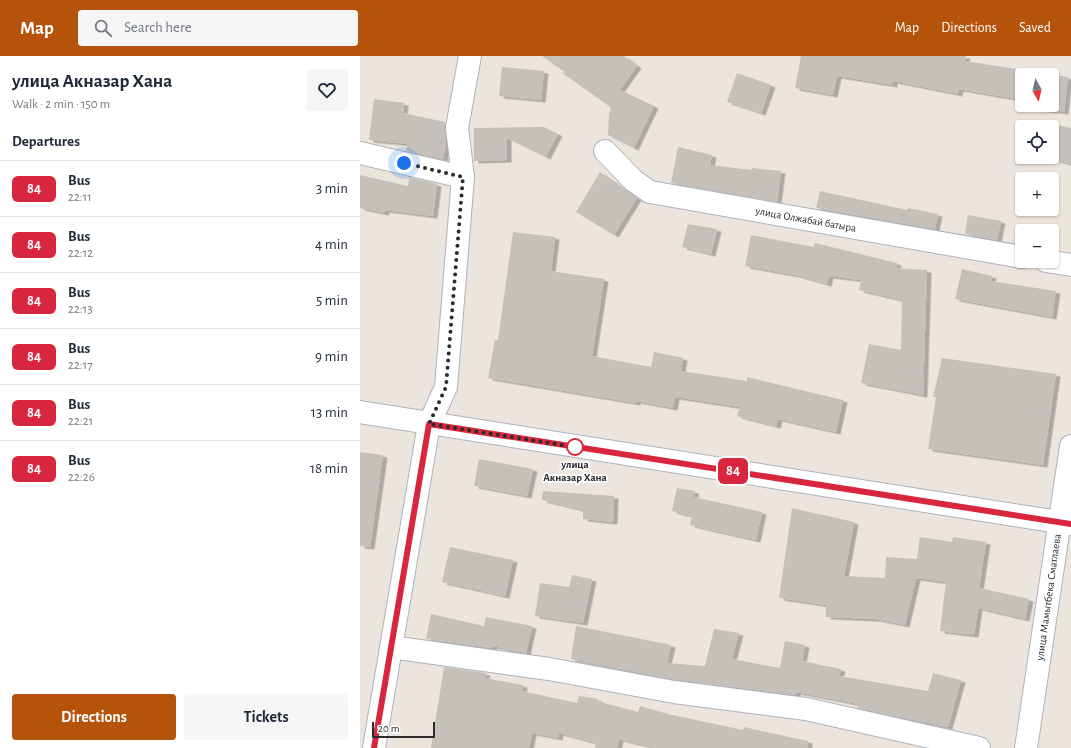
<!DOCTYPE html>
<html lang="en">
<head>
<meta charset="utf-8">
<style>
	body { margin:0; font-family:"Alegreya Sans",sans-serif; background:#f6f6f7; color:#1f2937; height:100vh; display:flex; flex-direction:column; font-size:15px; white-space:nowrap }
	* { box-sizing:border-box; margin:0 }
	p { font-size:13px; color:#747a83 }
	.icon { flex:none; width:22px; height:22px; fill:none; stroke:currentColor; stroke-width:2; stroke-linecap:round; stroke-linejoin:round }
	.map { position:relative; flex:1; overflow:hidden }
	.drawer { display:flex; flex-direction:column; background:#fff; width:360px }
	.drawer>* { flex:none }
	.badge { padding:0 8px; border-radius:6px; font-size:14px; line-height:26px }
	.needle { width:26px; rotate:172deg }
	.tools { position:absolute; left:655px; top:12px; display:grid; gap:8px }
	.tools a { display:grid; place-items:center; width:44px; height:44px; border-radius:4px; background:#fff; box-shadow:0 1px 3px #0004; font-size:20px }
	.scale { position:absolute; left:12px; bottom:10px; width:63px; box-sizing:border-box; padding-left:4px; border:2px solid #2b2b2b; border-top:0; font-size:11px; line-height:14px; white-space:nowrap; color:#2b2b2b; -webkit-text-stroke:3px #fff; paint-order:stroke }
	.you { position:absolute; width:20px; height:20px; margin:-10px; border:3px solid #fff; border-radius:50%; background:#1a73e8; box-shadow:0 0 0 6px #1a73e833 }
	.map>.badge { position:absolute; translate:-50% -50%; box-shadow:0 0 0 2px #fff }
	h2 { padding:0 12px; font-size:15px; line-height:36px }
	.round { display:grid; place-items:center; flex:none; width:42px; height:42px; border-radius:4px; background:#f6f6f7 }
	.summary { display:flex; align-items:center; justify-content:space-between; height:68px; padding:0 12px }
	h1 { font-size:19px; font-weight:600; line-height:30px }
	.primary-button { display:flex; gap:8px; margin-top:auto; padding:8px 12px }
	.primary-button a { flex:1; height:46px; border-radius:4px; background:#b45309; color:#fff; font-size:16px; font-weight:600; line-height:46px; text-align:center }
	.primary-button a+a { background:#f6f6f7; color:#1f2937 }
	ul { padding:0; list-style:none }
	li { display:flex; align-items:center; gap:12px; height:56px; padding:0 12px; border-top:1px solid #e0e1e3 }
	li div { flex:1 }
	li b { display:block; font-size:15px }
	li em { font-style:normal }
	li .badge { min-width:44px; font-weight:700; text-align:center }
	header { display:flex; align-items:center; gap:24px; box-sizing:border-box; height:56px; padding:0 20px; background:#b45309; color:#fff }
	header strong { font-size:19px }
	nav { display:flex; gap:22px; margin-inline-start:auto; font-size:14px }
	.search { width:280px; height:36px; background:#f6f6f7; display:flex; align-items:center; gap:10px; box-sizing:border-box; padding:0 14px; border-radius:4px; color:#747a83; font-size:15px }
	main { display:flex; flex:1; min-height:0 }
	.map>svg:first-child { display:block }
	.building { fill:#c5c0ba; filter:url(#shadow) }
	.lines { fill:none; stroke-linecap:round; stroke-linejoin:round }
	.street-casing { stroke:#afb2bb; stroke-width:24 }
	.secondary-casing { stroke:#afb2bb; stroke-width:24 }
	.street { stroke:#fff; stroke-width:22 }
	.secondary { stroke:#fff; stroke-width:22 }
	.line-casing { stroke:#fff; stroke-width:9 }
	.line { stroke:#d7263d; stroke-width:6 }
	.walk { stroke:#2b2b2b; stroke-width:4; stroke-dasharray:0 7.2 }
	.stop-dot { fill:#fff; stroke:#d7263d; stroke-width:2 }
	.labels { text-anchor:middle; stroke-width:3.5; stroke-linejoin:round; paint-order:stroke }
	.street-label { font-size:11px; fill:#2b2b2b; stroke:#fff }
	.stop-label { font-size:11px; font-weight:bold; fill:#2b2b2b; stroke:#fff }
</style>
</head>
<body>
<header>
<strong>Map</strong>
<div class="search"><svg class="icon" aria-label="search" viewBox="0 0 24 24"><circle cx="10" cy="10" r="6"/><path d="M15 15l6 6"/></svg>Search here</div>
<nav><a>Map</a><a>Directions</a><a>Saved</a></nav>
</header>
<main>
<section class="drawer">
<div class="summary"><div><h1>улица Акназар Хана</h1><p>Walk · 2 min · 150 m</p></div><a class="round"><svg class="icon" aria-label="heart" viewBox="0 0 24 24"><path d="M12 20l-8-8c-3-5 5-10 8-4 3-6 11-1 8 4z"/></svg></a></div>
<h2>Departures</h2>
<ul>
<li><span class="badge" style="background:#d7263d;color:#fff">84</span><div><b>Bus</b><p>22:11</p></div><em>3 min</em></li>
<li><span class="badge" style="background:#d7263d;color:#fff">84</span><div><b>Bus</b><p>22:12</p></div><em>4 min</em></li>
<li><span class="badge" style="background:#d7263d;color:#fff">84</span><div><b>Bus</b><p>22:13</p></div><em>5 min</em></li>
<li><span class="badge" style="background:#d7263d;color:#fff">84</span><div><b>Bus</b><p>22:17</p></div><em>9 min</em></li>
<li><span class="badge" style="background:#d7263d;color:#fff">84</span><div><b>Bus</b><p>22:21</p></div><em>13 min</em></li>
<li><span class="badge" style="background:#d7263d;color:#fff">84</span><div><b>Bus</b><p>22:26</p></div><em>18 min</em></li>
</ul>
<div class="primary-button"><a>Directions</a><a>Tickets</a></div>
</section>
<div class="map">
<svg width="711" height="692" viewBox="0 0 711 692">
	<defs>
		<filter id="shadow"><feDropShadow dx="4.5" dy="2.5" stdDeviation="0" flood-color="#0004"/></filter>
	</defs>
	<rect width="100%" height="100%" fill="#ece5de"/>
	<g class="building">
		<path d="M 182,0 L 264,0 L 277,10 L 260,34 L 294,50 L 274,92 L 248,79 L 249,57 L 251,53 L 249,50 L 201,16 L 206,17 Z"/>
		<path d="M 441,0 L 606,0 L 605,5 L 708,21 L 704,56 L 664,51 L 664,49 L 692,49 L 692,19 L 662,19 L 662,44 L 599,33 L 598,38 L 533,25 L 533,29 L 477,20 L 473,39 L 435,32 Z"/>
		<path d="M 142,11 L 184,15 L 181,44 L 139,40 Z"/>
		<path d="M 377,17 L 411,29 L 401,57 L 367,46 Z"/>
		<path d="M 14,43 L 44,47 L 43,57 L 85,66 L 86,88 L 83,103 L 46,95 L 48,88 L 9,84 Z"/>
		<path d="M 697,69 L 711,72 L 711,108 L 688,102 L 692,101 L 692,88 Z"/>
		<path d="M 184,71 L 198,78 L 186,101 L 147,82 L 147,104 L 114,105 L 114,72 Z"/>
		<path d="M 318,91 L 352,99 L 350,109 L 392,114 L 392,112 L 421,115 L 417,146 L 311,127 Z"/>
		<path d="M 240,116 L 277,142 L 254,179 L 216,156 Z"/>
		<path d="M 0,119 L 48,130 L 49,121 L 77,128 L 73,160 L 25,154 L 24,157 L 0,152 Z"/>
		<path d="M 460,135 L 547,154 L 548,152 L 578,158 L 575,173 L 456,152 Z"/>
		<path d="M 608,159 L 641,165 L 637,184 L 605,178 Z"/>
		<path d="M 328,168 L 357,173 L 351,198 L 322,191 Z"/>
		<path d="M 153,176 L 195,181 L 191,215 L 244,223 L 232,300 L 291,311 L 294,296 L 323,302 L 321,315 L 387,325 L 387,321 L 483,344 L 476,376 L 418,363 L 416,370 L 377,360 L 380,351 L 315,341 L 313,352 L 276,345 L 276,347 L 128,322 L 135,284 L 138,284 Z"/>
		<path d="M 391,179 L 454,191 L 455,187 L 537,207 L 536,212 L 567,214 L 563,339 L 501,327 L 509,288 L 541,294 L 542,244 L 499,234 L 501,224 L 469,220 L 467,228 L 435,219 L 385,210 Z"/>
		<path d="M 602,213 L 632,220 L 631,225 L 696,235 L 692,261 L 595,243 Z"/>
		<path d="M 582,302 L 696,318 L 683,409 L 568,393 L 576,341 L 573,341 Z"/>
		<path d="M 0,396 L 23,399 L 10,491 L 0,490 Z"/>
		<path d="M 119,403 L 173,413 L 167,440 L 114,430 Z"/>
		<path d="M 317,432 L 335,435 L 333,441 L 402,456 L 396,484 L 330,469 L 332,460 L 312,455 Z"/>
		<path d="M 183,435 L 254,440 L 253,466 L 223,463 L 223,454 L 182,444 Z"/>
		<path d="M 432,452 L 494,466 L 484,520 L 525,522 L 526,501 L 557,503 L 560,481 L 592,486 L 593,481 L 626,486 L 619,532 L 669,543 L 665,563 L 618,552 L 614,579 L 580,575 L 586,526 L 556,522 L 545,569 L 515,563 L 466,561 L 466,549 L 419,542 Z"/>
		<path d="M 90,491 L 153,504 L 145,540 L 82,526 Z"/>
		<path d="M 212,519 L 232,523 L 223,567 L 175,560 L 180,527 L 209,531 Z"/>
		<path d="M 71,558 L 124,570 L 126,561 L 172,570 L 166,597 L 133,590 L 132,592 L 66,583 Z"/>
		<path d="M 216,570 L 311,589 L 307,607 L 345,610 L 354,573 L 379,577 L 372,603 L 420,612 L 425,585 L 445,589 L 442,605 L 481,613 L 479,620 L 568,635 L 573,617 L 601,624 L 588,671 L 497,652 L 498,648 L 436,636 L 436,639 L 316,624 L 211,603 Z"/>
		<path d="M 84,611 L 126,617 L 125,622 L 163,629 L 162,635 L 217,647 L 219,640 L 238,643 L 237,645 L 278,656 L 280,650 L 308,658 L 383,674 L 384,671 L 448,685 L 448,692 L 296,692 L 259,683 L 257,692 L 235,692 L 236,687 L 199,677 L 198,682 L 172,677 L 169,692 L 71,692 Z"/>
	</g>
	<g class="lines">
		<defs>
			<g id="street">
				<path d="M 245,95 L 274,125 L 290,136 L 662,201"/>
				<path d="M 0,97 L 103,121"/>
				<path d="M 686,205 L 711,209"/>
				<path d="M 69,368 L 86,331 L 103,121 L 97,72 L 110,0"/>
				<path d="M 31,591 L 189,613 L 314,636 L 446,653 L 619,692"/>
				<path d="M 666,692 L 711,390"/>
			</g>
			<g id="secondary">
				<path d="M 0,356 L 711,468"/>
				<path d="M 14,692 L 69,368"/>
			</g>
		</defs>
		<use href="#street" class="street-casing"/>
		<use href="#secondary" class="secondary-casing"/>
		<use href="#street" class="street"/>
		<use href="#secondary" class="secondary"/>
	</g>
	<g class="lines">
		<defs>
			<path id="line" d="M 14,692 L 69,368 L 711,468"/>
		</defs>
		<use href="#line" class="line-casing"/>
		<use href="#line" class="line"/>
		<path class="walk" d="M 44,107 L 103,121 L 86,331 L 69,368 L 215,391"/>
	</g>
	<circle class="stop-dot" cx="215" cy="391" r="8"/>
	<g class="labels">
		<g class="street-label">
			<text transform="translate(446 163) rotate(10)" y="4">улица Олжабай батыра</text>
			<text transform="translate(688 541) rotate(-82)" y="4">улица Мамытбека Сматлаева</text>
		</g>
		<g class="stop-label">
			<text x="215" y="412">улица<tspan x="215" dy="13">Акназар Хана</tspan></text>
		</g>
	</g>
</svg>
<div class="tools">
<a><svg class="needle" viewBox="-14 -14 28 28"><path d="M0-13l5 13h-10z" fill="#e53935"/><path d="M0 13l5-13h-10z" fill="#747a83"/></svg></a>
<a><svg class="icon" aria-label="locate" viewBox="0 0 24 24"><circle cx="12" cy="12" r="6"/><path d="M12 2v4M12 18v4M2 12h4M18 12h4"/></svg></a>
<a>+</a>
<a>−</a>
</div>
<div class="scale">20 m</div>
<div class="you" style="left:44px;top:107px"></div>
<b class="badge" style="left:373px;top:415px;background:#d7263d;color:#fff">84</b>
</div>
</main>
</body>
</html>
